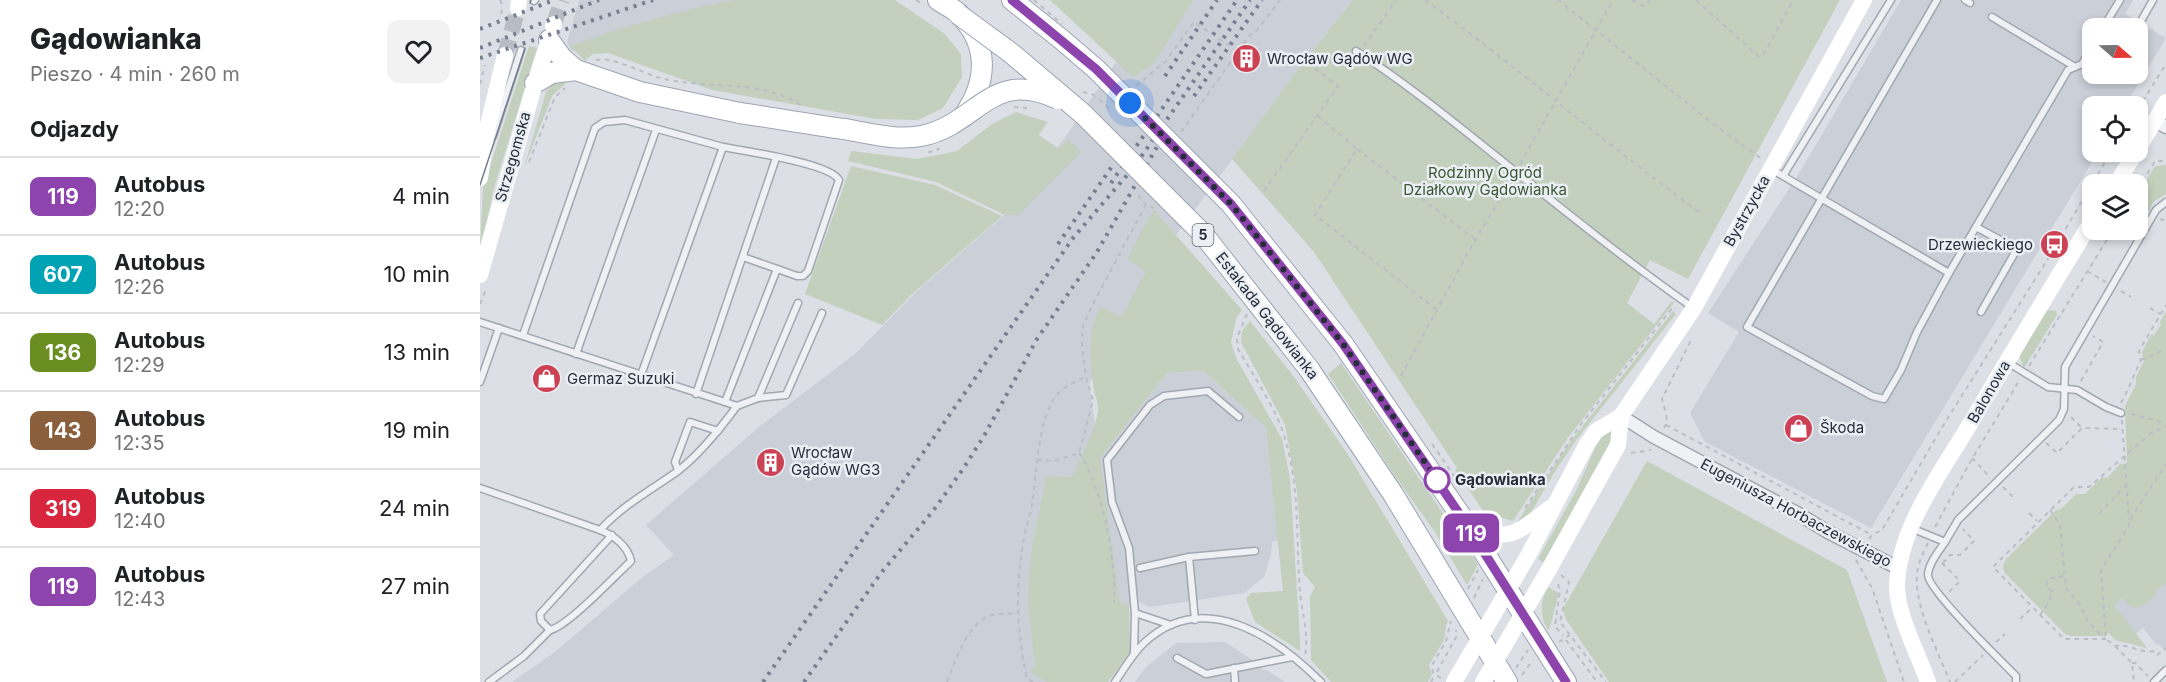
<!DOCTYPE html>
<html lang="pl">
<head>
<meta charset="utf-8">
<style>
	body { margin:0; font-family:Inter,sans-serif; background:#f2f2f2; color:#202124; height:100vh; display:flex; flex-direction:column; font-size:22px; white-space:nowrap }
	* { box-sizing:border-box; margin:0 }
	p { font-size:20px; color:#757577 }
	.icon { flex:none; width:33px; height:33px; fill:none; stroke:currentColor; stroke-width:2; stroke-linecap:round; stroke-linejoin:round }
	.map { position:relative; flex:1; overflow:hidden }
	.panel { display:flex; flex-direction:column; background:#fff; width:480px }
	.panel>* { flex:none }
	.badge { padding:0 12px; border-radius:9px; font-size:21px; line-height:39px }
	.needle { width:39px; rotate:110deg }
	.buttons { position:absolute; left:1602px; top:18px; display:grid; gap:12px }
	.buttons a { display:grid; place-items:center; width:66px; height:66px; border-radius:12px; background:#fff; box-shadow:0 3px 9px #0003; font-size:30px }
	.you { position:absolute; width:30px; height:30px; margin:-15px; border:4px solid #fff; border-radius:50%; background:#1a73e8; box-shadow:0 0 0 9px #1a73e833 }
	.map>.badge { position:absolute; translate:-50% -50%; box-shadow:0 0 0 3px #fff }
	h2 { padding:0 30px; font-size:22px; line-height:54px }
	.round { display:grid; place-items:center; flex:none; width:63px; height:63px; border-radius:12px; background:#f2f2f2 }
	.summary { display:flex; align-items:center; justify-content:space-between; height:102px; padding:0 30px }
	h1 { font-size:28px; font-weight:800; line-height:45px }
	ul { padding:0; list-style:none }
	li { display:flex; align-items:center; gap:18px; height:78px; padding:0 30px; border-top:2px solid #e0e0e0 }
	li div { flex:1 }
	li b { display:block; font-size:22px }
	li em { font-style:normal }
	li .badge { min-width:66px; font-weight:700; text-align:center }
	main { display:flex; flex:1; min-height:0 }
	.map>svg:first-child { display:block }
	.built { fill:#cacfd8; fill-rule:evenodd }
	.green { fill:#c2d0bd }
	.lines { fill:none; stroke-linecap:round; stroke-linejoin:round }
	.secondary-tunnel { stroke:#b8bcc4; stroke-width:16; stroke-dasharray:16 8; stroke-linecap:butt }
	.lane-casing { stroke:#a2a7b0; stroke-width:9 }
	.street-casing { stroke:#a2a7b0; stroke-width:15 }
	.primary-casing { stroke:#9ca4b2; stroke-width:22 }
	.path { stroke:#bbbec5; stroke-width:2; stroke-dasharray:4.5 4.5; stroke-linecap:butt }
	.lane { stroke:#eff1f5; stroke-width:6 }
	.street { stroke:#eff1f5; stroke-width:12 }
	.secondary { stroke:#fff; stroke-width:16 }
	.primary { stroke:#fff; stroke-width:20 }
	.tram { stroke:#767f8f; stroke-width:1.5 }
	.rail { stroke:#767f8f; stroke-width:4; stroke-dasharray:3 6; stroke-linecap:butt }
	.primary-bridge-casing { stroke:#9ca4b2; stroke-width:22; stroke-linecap:butt }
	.path-bridge { stroke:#bbbec5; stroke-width:2; stroke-dasharray:4.5 4.5; stroke-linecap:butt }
	.primary-bridge { stroke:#fff; stroke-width:20 }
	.line-casing { stroke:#fff; stroke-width:14 }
	.line { stroke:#8e44ad; stroke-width:9 }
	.walk { stroke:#262e3c; stroke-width:6; stroke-dasharray:0 10.8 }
	.stop-dot { fill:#fff; stroke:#8e44ad; stroke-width:3 }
	.labels { text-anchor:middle; stroke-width:5; stroke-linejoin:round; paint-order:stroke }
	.shield { fill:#ebeff4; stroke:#616873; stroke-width:1.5 }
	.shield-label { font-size:14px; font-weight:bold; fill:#262e3c }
	.poi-label { font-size:15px; fill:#262e3c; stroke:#ebeff4; text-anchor:start }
	.street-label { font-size:15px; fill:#262e3c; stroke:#ebeff4 }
	.park-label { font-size:15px; fill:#3a5834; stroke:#ebeff4 }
	.stop-label { font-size:15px; font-weight:bold; fill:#262e3c; stroke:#ebeff4; text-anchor:start }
</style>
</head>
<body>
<main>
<section class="panel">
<div class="summary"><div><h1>Gądowianka</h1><p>Pieszo · 4 min · 260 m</p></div><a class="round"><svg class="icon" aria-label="heart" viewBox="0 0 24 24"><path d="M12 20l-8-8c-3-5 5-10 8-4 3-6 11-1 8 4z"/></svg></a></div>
<h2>Odjazdy</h2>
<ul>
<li><span class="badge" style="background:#8e44ad;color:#fff">119</span><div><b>Autobus</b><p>12:20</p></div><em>4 min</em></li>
<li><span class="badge" style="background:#00a3b4;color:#fff">607</span><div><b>Autobus</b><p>12:26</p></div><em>10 min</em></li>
<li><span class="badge" style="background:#6b8e23;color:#fff">136</span><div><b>Autobus</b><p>12:29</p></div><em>13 min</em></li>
<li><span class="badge" style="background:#8b5e3c;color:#fff">143</span><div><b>Autobus</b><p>12:35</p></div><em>19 min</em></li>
<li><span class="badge" style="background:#d7263d;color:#fff">319</span><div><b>Autobus</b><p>12:40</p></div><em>24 min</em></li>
<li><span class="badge" style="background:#8e44ad;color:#fff">119</span><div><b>Autobus</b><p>12:43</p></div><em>27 min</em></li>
</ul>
</section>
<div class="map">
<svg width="1686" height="682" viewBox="0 0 1686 682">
	<rect width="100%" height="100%" fill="#dce0e6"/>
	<g class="built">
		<path d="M 99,0 L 321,0 L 115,49 L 92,51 L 87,42 Z"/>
		<path d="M 575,0 L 873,0 L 816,72 L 694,238 L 609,384 L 620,458 L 687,373 L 724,371 L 786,428 L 798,540 L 792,542 L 791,555 L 784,577 L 764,593 L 670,607 L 659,602 L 640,605 L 613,682 L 32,682 L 76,651 L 164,576 L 194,555 L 166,525 L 279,427 L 376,353 L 437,291 L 523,216 L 553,181 L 588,133 L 638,59 Z"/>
		<path d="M 1421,0 L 1653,0 L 1645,14 L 1686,38 L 1645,106 L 1612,106 L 1612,152 L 1618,152 L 1391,528 L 1225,442 L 1210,413 L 1259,332 L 1228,313 L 1318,175 ZM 1612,28 L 1658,28 L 1658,74 L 1612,74 Z"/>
		<path d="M 1686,469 L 1686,652 L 1680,645 L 1676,644 L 1663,628 L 1647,641 L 1627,615 Z"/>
		<path d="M 745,642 L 774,661 L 780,660 L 782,670 L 785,669 L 805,682 L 655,682 L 665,668 L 696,643 Z"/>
	</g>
	<g class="green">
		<path d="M 255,0 L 415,0 L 465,34 L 481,54 L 482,77 L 463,108 L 438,120 L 396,119 L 232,90 L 128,53 L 113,54 L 105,61 L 90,46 C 143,27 199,10 255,0 Z"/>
		<path d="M 570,0 L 713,0 L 675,62 L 653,77 Z"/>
		<path d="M 873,0 L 1360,0 L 1208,279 L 1170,260 L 1147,303 L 1174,324 L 1192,301 L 1194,303 L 1087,439 L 1033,521 L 1008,514 L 1006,515 L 975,470 L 977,468 L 834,252 L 752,159 L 816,72 Z"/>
		<path d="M 49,46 L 57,48 L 14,188 L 0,250 L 3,188 Z"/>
		<path d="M 88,78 L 86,83 L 72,96 L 44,168 L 66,92 L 74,82 Z"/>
		<path d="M 536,112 L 568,122 L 559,135 L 579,149 L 588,139 L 601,152 L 538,215 L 525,215 L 456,182 L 368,161 L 371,151 L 437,159 L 477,151 L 512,124 Z"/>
		<path d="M 1686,165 L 1686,194 L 1673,202 L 1669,211 L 1658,212 L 1658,194 L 1675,166 Z"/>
		<path d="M 371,166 L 455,185 L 522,216 L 431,295 L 402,325 L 325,294 Z"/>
		<path d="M 674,210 L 762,310 L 756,319 L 751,342 L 756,358 L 802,439 L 810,478 L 820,639 L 820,651 L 775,622 L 766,599 L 771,593 L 803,591 L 786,428 L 724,371 L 687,373 L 620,458 L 640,604 L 649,603 L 650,652 L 628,682 L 567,682 L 551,673 L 555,665 L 548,601 L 551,553 L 566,476 L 592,477 C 600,462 615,428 618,412 C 619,405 615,396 614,389 C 609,361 606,333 621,307 L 641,317 L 666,272 L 648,259 L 664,226 Z"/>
		<path d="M 1566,310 L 1576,311 L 1577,315 L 1544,368 L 1539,355 Z"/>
		<path d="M 1193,311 L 1196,314 L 1097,439 L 1074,473 L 1049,516 L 1034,527 L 1088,445 Z"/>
		<path d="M 1686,311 L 1686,583 L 1674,592 L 1677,595 L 1661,607 L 1652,607 L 1642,598 L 1634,605 L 1667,648 L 1635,640 L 1628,633 L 1625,636 L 1591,636 L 1585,634 L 1524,572 L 1523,566 L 1526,559 L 1576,510 L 1581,509 L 1596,494 L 1605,494 L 1622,477 L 1627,478 L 1640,464 L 1647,463 L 1645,406 L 1656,384 L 1656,377 L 1664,361 L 1662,352 L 1671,335 L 1674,335 L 1681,325 L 1680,322 Z"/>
		<path d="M 770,321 L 814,377 L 867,453 L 968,621 L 966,625 L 964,640 L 949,665 L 952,675 L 948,682 L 851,682 L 831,660 L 830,596 L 835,587 L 823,573 L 817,492 L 805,425 L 761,342 L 762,331 Z"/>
		<path d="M 861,363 L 998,565 L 987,585 L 955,532 L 915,476 L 848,374 Z"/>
		<path d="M 1128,430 L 1136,432 L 1064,563 L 1058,559 L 1096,491 L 1117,444 Z"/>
		<path d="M 1167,461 L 1367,570 L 1407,682 L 1129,682 L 1087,621 L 1084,614 L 1084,607 Z"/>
		<path d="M 1068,587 L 1079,593 L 1070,627 L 1068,630 C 1059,615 1060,601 1068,587 Z"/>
	</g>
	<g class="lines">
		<g class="secondary-tunnel">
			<path d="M 74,24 L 82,0"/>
			<path d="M 25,55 L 38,8"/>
		</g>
		<defs>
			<g id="lane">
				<path d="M 1457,0 L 1267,327 L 1392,396 L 1404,399 L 1421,370 L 1437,332 L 1469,273 L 1555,126 L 1588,70 L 1602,64 L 1612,47"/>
				<path d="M 1485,0 L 1490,3"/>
				<path d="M 54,1 L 55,0"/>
				<path d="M 1512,17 L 1595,67"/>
				<path d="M 1661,21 L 1673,0"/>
				<path d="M 1623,28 L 1640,0"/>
				<path d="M 876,51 C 929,85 977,125 1026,164 C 1087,213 1148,262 1212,307"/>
				<path d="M 13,136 L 41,50"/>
				<path d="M 243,147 C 264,151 350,163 359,180 L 328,271 L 323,276 L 317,276 L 263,257"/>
				<path d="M 1291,169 L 1469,273"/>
				<path d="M 1303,176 L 1411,0"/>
				<path d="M 1496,227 L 1537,249 L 1501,312"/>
				<path d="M 0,322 L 245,402 L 257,406 L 278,398 L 318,303"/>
				<path d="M 43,335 L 115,128 L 124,122 L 145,120 L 243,147 L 161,375"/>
				<path d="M 96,354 L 176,130"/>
				<path d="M 1527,362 L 1568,387 L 1597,390 L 1626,407 L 1641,413"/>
				<path d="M 0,382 L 19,328"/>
				<path d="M 216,394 L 296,158"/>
				<path d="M 278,398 L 306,395 L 342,313"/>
				<path d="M 245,402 L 297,269"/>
				<path d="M 198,470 L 195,462 L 210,422 L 238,431"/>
				<path d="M 0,488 L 120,530 C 143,505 171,490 198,471 C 221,453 240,429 257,406"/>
				<path d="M 1431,528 L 1465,542 C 1459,551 1448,564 1448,575 C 1448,590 1521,661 1536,676 L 1536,682"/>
				<path d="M 120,530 C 133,535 148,546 151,561 C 135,576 88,626 70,630 L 61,621 L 60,614 L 132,535"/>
				<path d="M 1465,542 L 1478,520 L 1579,420 L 1584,409 L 1585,367 L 1676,210 L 1686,202"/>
				<path d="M 660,568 L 709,557"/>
				<path d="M 655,613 L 649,548 L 632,502 L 627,460 L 670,405 L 684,396 L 728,391 L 759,417"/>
				<path d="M 715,620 L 709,557 L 775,551"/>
				<path d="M 654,654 L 655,613 L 691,625"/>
				<path d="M 697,658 L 726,674 L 812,657"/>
				<path d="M 754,668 L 755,682"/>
				<path d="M 9,682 L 44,656 L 70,630"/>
				<path d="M 635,682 C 644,669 653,653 665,642 C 724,588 796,637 841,682"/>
				<path d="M 1674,682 L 1686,670"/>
			</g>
			<g id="street">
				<path d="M 1675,121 L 1686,127"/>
				<path d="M 1141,416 L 1174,437 L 1317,513 L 1348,532 L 1418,568"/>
			</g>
			<g id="primary">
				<path d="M 458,0 C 464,4 472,8 478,13 C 510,44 508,82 483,117"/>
				<path d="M 532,0 L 581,39"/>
				<path d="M 69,40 L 82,58 L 96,70 L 160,92 L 260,113"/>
				<path d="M 55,83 L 72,73 L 96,70"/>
				<path d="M 863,344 L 983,519 L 1086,682"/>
				<path d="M 829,369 L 913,494 L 1027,682"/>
			</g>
		</defs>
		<use href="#lane" class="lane-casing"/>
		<use href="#street" class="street-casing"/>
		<use href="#primary" class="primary-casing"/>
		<g class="path">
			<path d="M 20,0 L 23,6"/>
			<path d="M 436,0 L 444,5"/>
			<path d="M 945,0 C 1038,68 1126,144 1219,212"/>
			<path d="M 1078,0 L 1236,126 L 1282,159"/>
			<path d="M 1152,0 L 1164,6 L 1170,0"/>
			<path d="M 1216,0 L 1279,57 L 1284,54 L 1313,0"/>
			<path d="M 21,14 L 23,6"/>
			<path d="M 884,46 L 916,0"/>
			<path d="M 116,60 C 130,56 162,72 177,77 C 225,91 281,77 324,107"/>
			<path d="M 0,84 L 5,65"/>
			<path d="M 656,86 L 686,61 L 714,22 L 757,51"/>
			<path d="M 603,92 L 612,94 L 630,109"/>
			<path d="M 534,107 L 547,108"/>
			<path d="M 1658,109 L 1686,64"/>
			<path d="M 838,116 L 877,149 L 835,215 L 957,310"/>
			<path d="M 701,132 L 769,36 L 777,30 L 800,0"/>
			<path d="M 877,149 L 996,240"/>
			<path d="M 448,152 L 456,151 L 459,148"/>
			<path d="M 49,162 L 75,97 L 85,88"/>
			<path d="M 1040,164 L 1133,0"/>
			<path d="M 1658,189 L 1675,161 L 1686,161"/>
			<path d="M 784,191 L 858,86 L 829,64"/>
			<path d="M 660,195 L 659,197 L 666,205 L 674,208"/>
			<path d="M 1680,219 L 1686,221"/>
			<path d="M 1607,271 L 1626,282"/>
			<path d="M 1641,291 L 1651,297"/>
			<path d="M 0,304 L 7,287"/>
			<path d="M 1670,308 L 1680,314"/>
			<path d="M 767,314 L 757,338 L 758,349 C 774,377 798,411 806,442 C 820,490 816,543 820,592 C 822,613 829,634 825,655"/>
			<path d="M 1661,360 L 1686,349"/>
			<path d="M 1549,366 L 1633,230"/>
			<path d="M 921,376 L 990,249 L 1031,180"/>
			<path d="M 1601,381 L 1623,342 L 1613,336"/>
			<path d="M 1641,403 C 1649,389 1654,374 1661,360 L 1659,351 L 1686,305"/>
			<path d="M 1651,414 L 1686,423"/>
			<path d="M 1591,417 L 1602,428"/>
			<path d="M 1642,420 L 1649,520"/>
			<path d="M 1186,425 L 1392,535"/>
			<path d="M 1184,428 C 1190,420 1184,408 1182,399 L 1211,340"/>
			<path d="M 1566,443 L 1577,453 L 1602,428 L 1642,429"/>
			<path d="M 952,444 L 979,483"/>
			<path d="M 599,453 C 623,489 636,559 634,602"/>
			<path d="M 1151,453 L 1171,450"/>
			<path d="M 1492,458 L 1509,476"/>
			<path d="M 557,460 L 573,461 L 599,453 L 613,401 L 606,377 L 602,346 L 603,326 L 613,304 L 665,206"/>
			<path d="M 1523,487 L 1533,497"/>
			<path d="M 1045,508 L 1102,423 L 1193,307 L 1195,309"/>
			<path d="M 1570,510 L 1580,525 L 1586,588 L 1600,605 L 1608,622 L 1625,639"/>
			<path d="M 1549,513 L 1557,521"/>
			<path d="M 1619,514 L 1646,485"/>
			<path d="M 1455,527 L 1489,464 L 1539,381"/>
			<path d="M 1389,539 L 1392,535 L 1402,530 L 1464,424 L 1566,262 L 1631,152"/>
			<path d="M 1448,543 C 1443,553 1438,563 1437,574 C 1434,607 1458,651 1470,682"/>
			<path d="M 1376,560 L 1392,588 L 1424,682"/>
			<path d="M 1462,563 L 1480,581 L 1468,593"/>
			<path d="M 1463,563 L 1470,555 L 1480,555 L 1494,541 L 1483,529"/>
			<path d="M 1081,575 L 1089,582 L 1080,622 L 1126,682"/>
			<path d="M 1078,584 L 1080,590 L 1075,626 L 1083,636"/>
			<path d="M 988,589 L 998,570"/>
			<path d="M 1572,592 L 1566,586 L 1568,579 L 1584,576"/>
			<path d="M 994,598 L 1003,579"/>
			<path d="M 1560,615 L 1568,604 L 1573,590"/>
			<path d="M 1540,619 L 1553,607"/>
			<path d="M 1626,639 L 1584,639 L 1513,567 L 1594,487 L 1609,487 L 1670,434 L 1686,426"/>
			<path d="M 1086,640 L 1117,682"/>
			<path d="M 1079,642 L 1090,635"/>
			<path d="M 1516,642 L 1525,634"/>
			<path d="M 1635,646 L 1652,663 L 1654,682"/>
			<path d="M 1674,651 C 1661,654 1648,643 1635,646 L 1626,639 L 1621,570 L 1649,526 L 1649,521 L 1686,464"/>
			<path d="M 1677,655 L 1686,648"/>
			<path d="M 1652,663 L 1655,663 L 1668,676"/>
			<path d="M 1036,668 L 1048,650"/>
			<path d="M 957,672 L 976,637 L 976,630"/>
			<path d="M 1042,675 L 1053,660"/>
			<path d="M 961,678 L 953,673 L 952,665 L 966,641 L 971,621"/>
			<path d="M 467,682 C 476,660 485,627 509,616 C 517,613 529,614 537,613"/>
			<path d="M 553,682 L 547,679 C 536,630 535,582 545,534 C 547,522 552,510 553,498 C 556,471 559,423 573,400 C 582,387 592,383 606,377"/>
			<path d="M 951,682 L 954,676"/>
			<path d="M 1475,682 L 1503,655"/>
		</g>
		<use href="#lane" class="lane"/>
		<use href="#street" class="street"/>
		<g class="secondary">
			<path d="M 38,8 L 39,0"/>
			<path d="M 73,26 L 74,24"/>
			<path d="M 1658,149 L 1686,102"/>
			<path d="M 0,178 L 8,125 L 25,55"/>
			<path d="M 1636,184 L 1656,152"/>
			<path d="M 0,275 L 55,83 L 69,40"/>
			<path d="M 983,519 C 1027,545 1033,536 1070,508"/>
			<path d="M 974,682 L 1049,554 L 1107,444 L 1116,431 L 1141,416 L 1214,308 L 1384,0"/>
			<path d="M 1003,682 L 1068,571 L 1138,445 L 1141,416"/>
			<path d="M 1448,682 C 1439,656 1417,614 1417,587 C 1418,528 1461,473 1490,424 C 1530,356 1571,288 1612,221"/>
		</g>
		<use href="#primary" class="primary"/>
		<g class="tram">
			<path d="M 50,3 L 51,0"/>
			<path d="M 0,185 L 45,48"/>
		</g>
		<g class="rail">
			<path d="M 0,29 L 74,0"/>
			<path d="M 0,48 L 119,0"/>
			<path d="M 0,58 L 173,0"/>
			<path d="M 685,76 L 737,0"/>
			<path d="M 714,96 L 782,0"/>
			<path d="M 631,183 L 757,0"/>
			<path d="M 578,244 L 633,165"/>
			<path d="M 283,682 L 593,238 L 654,167 L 770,0"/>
			<path d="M 324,682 L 401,573 L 453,511 L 483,469 L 504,436 L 557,339 L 617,252 L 678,145"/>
		</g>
		<defs>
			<g id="primary-bridge">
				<path d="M 478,14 L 531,53 L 603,114 L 723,234 L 829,369"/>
				<path d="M 581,39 L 616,69 L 751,204 L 863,344"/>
				<path d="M 260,113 C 294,118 329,124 364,129 C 389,133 416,141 441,136 C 498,125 510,67 578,99"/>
			</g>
		</defs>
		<use href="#primary-bridge" class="primary-bridge-casing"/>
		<path class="path-bridge" d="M 554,0 L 582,24"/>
		<use href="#primary-bridge" class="primary-bridge"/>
	</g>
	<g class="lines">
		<defs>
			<path id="line" d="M 532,0 L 616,69 L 751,204 L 863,344 L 981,516 L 1086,682"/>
		</defs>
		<use href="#line" class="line-casing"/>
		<use href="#line" class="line"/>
		<path class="walk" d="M 650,103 L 751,204 L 863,344 L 957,480"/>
	</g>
	<defs>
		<symbol id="building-disc" viewBox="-11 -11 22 22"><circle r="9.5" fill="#cc4154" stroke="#ebeff4"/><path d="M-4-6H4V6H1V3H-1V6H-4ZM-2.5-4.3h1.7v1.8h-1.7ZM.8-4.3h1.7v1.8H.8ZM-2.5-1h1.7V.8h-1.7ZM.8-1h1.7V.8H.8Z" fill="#fff"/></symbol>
		<symbol id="bus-disc" viewBox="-11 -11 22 22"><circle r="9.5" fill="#cc4154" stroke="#ebeff4"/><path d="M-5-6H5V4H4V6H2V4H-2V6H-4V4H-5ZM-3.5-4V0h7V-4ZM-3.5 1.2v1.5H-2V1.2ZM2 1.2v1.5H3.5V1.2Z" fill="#fff"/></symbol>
		<symbol id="shop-disc" viewBox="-11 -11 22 22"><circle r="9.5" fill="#cc4154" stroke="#ebeff4"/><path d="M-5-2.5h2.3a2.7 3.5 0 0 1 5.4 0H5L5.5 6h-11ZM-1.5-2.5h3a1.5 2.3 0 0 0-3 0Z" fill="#fff"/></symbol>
	</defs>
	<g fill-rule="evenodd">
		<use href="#building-disc" x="750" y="42" width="33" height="33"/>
		<use href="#bus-disc" x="1558" y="228" width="33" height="33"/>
		<use href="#shop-disc" x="50" y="362" width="33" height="33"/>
		<use href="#shop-disc" x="1302" y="412" width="33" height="33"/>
		<use href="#building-disc" x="274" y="446" width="33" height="33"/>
	</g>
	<circle class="stop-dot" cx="957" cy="480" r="12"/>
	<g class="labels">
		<rect class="shield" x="712.5" y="224" width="21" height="22" rx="4.5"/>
		<g class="shield-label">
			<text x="723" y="240">5</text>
		</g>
		<g class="poi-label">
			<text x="787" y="64">Wrocław Gądów WG</text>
			<text x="1553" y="250" text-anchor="end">Drzewieckiego</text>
			<text x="87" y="384">Germaz Suzuki</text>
			<text x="1340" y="433">Škoda</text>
			<text x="311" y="458">Wrocław<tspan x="311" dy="17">Gądów WG3</tspan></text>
		</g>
		<g class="street-label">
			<text transform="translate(33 157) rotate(-74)" y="5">Strzegomska</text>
			<text transform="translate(1267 211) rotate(-61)" y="5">Bystrzycka</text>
			<text transform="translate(787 316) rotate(52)" y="5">Estakada Gądowianka</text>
			<text transform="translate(1509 392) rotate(-60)" y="5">Balonowa</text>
			<text transform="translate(1316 513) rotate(28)" y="5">Eugeniusza Horbaczewskiego</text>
		</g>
		<g class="park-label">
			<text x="1005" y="178">Rodzinny Ogród<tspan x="1005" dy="17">Działkowy Gądowianka</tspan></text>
		</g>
		<g class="stop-label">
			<text x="975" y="485">Gądowianka</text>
		</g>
	</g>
</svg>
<div class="buttons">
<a><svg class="needle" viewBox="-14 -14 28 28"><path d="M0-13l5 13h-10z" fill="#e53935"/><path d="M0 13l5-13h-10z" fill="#757577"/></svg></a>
<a><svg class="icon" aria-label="locate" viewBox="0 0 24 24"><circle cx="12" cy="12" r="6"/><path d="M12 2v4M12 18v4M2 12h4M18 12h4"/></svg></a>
<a><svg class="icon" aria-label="layers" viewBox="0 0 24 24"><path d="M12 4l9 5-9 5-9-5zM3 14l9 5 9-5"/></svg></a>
</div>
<div class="you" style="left:650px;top:103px"></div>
<b class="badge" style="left:991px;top:533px;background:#8e44ad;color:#fff">119</b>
</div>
</main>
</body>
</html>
